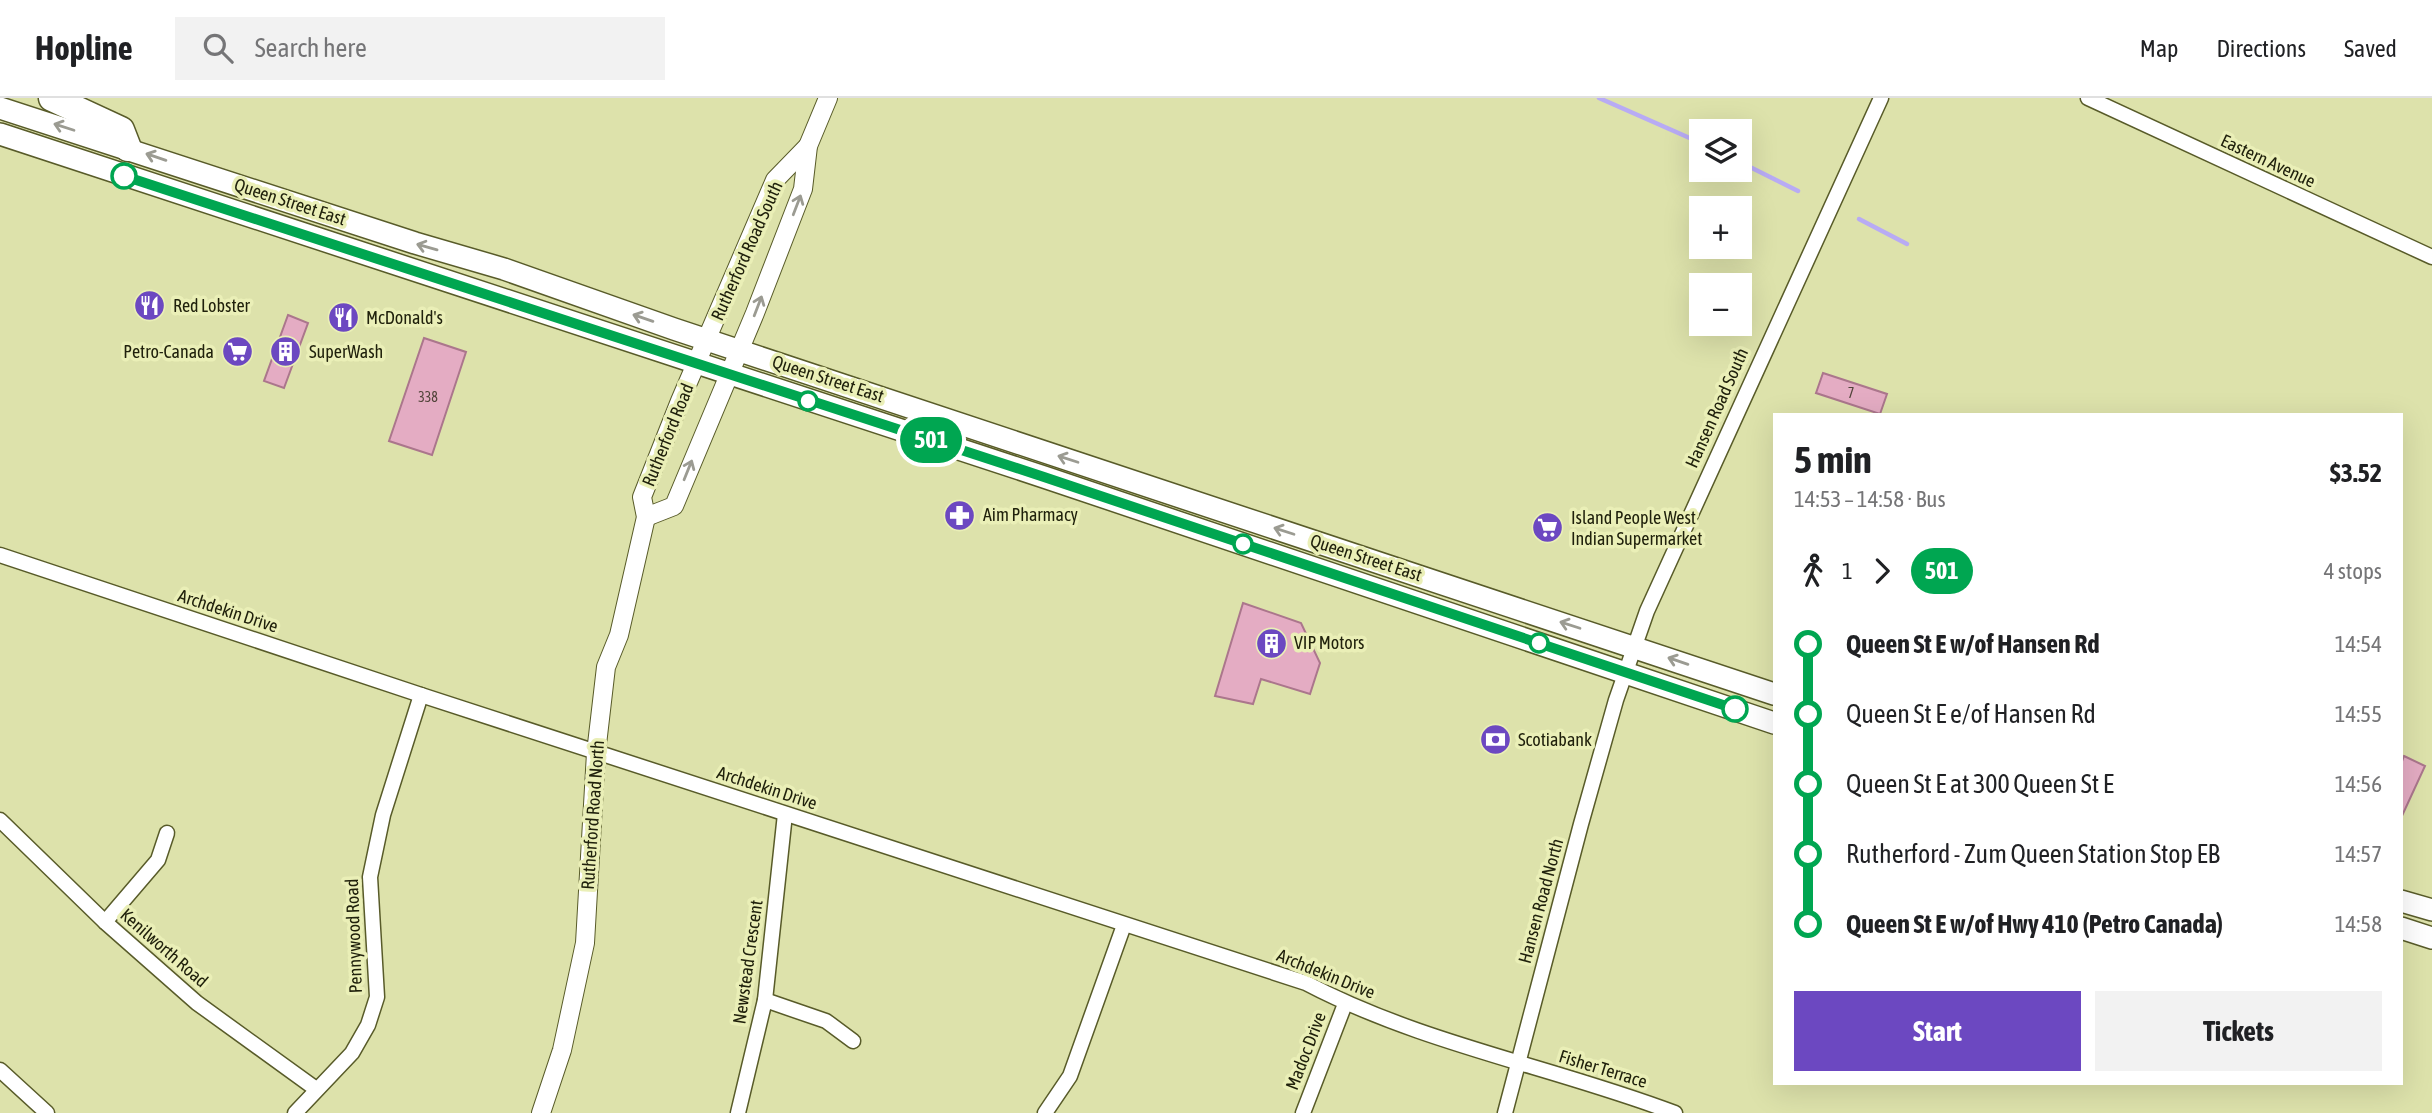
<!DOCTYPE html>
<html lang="en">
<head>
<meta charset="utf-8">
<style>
	body { margin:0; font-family:"Asap Condensed",sans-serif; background:#f2f2f2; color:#202124; height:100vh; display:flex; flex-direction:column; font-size:26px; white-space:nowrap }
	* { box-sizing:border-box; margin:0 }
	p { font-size:23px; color:#757577 }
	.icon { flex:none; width:38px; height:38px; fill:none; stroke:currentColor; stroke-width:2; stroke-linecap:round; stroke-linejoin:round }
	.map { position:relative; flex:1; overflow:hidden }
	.side { position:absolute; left:1773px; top:315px; width:630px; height:672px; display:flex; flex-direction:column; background:#fff; border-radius:0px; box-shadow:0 7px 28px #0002 }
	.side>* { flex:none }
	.badge { padding:0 14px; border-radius:23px; font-size:24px; line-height:46px }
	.controls { position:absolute; left:1689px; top:21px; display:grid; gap:14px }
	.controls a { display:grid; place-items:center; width:63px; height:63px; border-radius:0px; background:#fff; box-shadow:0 7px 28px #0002; font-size:35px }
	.map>.badge { position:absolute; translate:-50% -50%; box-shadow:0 0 0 4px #fff }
	.legs { display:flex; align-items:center; gap:10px; height:77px; padding:0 21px; font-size:23px }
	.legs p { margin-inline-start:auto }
	.overview { display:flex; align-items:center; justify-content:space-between; height:119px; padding:0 21px }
	h1 { font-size:38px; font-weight:700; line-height:52px }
	.button { display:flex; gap:14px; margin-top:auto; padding:14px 21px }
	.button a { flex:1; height:80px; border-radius:0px; background:#6c48c1; color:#fff; font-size:28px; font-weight:700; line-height:80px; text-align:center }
	.button a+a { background:#f2f2f2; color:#202124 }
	ul { padding:0 21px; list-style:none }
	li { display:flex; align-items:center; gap:24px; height:70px; font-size:26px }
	li i { display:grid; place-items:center; width:10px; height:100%; margin:0 9px; background:currentColor }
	li i::after { content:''; width:18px; height:18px; margin:-9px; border:5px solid; border-radius:50%; background:#fff }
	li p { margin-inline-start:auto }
	li:first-child i { background:linear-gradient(#0000 50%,currentColor 0) }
	li:last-child i { background:linear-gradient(currentColor 50%,#0000 0) }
	header { display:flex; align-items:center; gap:42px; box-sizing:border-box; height:98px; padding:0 35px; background:#fff; border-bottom:2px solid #e0e0e0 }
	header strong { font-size:33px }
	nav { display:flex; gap:38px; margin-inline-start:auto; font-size:24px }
	.search { width:490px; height:63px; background:#f2f2f2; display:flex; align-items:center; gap:18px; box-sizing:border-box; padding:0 24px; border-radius:0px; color:#757577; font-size:26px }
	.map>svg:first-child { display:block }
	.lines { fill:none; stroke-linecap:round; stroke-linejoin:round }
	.stream { stroke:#b8abf4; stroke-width:4.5 }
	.building { fill:#e4acc3; stroke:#ab768c; stroke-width:2 }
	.minor-casing { stroke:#585b29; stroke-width:17 }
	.tertiary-casing { stroke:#585b29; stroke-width:20 }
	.secondary-casing { stroke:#585b29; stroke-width:24 }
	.motorway-casing { stroke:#585b29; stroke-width:29 }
	.minor { stroke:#fff; stroke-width:14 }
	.tertiary { stroke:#fff; stroke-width:18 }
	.secondary { stroke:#fff; stroke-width:21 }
	.motorway { stroke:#fff; stroke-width:26 }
	.oneway { stroke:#9b9b92 }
	.line-1-casing { stroke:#fff; stroke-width:16 }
	.line-1 { stroke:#00a651; stroke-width:10 }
	.stop-1-dot { fill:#fff; stroke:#00a651; stroke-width:3.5 }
	.labels { text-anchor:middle; stroke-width:7; stroke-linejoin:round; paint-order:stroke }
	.number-label { font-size:14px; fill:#51443a }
	.street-label { font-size:18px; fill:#20210c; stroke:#eaefb7 }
	.poi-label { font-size:18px; fill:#20210c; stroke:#eaefb7; text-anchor:start }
</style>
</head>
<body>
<header>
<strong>Hopline</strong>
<div class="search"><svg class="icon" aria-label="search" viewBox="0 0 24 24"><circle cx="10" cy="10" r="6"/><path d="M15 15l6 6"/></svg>Search here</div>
<nav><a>Map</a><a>Directions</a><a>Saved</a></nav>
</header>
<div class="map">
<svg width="2432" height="1015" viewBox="0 0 2432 1015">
	<rect width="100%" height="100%" fill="#dde2ab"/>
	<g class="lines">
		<g class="stream">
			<path d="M 1599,0 L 1701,45"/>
			<path d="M 1740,64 L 1798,93"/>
			<path d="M 1859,121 L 1907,146"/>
		</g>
	</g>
	<g class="building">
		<path d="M 288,217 L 308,225 L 284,290 L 264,283 Z"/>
		<path d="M 424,240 L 466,254 L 432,357 L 389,343 Z"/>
		<path d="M 1823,275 L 1887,296 L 1880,316 L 1816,295 Z"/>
		<path d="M 1243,505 L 1301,525 L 1320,565 L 1310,596 L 1261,581 L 1253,606 L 1215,598 Z"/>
		<path d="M 2404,658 L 2425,668 L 2401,720 L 2401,666 Z"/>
	</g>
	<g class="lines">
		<defs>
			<g id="minor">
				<path d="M 2088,0 L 2432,159"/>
				<path d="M 0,457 L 421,597 L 1306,885 C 1422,946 1554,969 1675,1015"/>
				<path d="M 0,722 L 105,824 L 197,905 L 316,991"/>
				<path d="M 105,824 L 158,762 L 167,735"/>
				<path d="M 765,902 L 826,923 L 853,943"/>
				<path d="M 0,972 L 47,1015"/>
				<path d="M 295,1015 L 352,955 L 368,927 L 377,899 L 370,779 L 383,717 L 421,597"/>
				<path d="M 738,1015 L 765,902 L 785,716"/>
				<path d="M 1045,1015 L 1070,978 L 1124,827"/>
				<path d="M 1303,1015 L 1345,906"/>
				<path d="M 1505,1015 L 1581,726 L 1616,602 L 1647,513 L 1881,0"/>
			</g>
			<g id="tertiary">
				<path d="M 646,419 L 674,408 L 755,215 L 803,91 L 808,48 L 828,0"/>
				<path d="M 541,1015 L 562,952 L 585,845 L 596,655 L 606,569 L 619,537 L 646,419 L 642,399 L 680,303 L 775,82 L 808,48"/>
			</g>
			<g id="secondary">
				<path d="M 0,10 L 415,145 L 504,171 L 674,231 L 1774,596"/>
				<path d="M 0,36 L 1044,379 L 1774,625"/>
				<path d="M 2401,803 L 2432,812"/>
				<path d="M 2401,830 L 2432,840"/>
			</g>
			<path id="motorway" d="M 52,0 L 121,32 L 128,50"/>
		</defs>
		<use href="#minor" class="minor-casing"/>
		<use href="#tertiary" class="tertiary-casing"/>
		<use href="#secondary" class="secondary-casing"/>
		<use href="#motorway" class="motorway-casing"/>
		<use href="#minor" class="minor"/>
		<use href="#tertiary" class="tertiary"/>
		<use href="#secondary" class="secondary"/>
		<use href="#motorway" class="motorway"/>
	</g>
	<defs><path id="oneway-shaft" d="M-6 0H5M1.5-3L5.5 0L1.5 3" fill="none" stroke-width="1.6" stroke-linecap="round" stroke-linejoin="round" transform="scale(1.75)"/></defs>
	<g class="oneway">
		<use href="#oneway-shaft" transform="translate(64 29) rotate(-162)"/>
		<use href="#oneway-shaft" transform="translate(156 59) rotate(-161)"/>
		<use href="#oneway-shaft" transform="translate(797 107) rotate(-69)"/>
		<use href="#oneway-shaft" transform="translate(427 149) rotate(-164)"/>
		<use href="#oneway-shaft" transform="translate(758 208) rotate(-69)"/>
		<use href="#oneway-shaft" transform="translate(643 220) rotate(-161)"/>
		<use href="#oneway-shaft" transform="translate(1068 361) rotate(-162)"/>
		<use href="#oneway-shaft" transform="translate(688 372) rotate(-68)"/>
		<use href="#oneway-shaft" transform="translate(1284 433) rotate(-162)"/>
		<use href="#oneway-shaft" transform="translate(1570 527) rotate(-162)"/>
		<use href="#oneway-shaft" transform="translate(1678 563) rotate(-161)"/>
	</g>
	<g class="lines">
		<defs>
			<path id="line-1" d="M 124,78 L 1044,379 L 1735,611"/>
		</defs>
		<use href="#line-1" class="line-1-casing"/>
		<use href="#line-1" class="line-1"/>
	</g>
	<defs>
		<symbol id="restaurant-disc" viewBox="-11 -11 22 22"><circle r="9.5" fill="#6c48c1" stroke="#eaefb7"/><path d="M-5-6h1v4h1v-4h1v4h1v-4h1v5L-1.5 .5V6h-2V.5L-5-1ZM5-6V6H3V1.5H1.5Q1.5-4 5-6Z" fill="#fff"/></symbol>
		<symbol id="supermarket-disc" viewBox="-11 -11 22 22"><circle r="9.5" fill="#6c48c1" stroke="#eaefb7"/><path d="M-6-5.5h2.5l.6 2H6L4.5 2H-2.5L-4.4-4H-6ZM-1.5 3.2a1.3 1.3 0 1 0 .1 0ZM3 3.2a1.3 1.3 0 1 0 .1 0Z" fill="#fff"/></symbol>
		<symbol id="building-disc" viewBox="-11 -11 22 22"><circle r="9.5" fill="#6c48c1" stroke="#eaefb7"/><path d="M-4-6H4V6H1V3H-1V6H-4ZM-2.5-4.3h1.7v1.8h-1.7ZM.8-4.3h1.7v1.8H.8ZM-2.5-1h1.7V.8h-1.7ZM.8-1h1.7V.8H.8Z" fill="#fff"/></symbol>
		<symbol id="pharmacy-disc" viewBox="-11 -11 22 22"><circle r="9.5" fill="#6c48c1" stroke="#eaefb7"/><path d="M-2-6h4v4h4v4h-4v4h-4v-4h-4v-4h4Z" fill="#fff"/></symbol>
		<symbol id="bank-disc" viewBox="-11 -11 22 22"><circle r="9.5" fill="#6c48c1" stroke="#eaefb7"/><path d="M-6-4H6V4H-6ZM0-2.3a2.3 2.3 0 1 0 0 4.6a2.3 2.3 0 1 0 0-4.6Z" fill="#fff"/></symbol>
	</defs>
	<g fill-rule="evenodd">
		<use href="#restaurant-disc" x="132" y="190" width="35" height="35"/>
		<use href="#restaurant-disc" x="326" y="202" width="35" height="35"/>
		<use href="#supermarket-disc" x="220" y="236" width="35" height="35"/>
		<use href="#building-disc" x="268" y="236" width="35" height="35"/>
		<use href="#pharmacy-disc" x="942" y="400" width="35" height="35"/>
		<use href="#supermarket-disc" x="1530" y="412" width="35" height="35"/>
		<use href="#building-disc" x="1254" y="528" width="35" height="35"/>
		<use href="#bank-disc" x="1478" y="624" width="35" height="35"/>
	</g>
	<g class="stop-1-dot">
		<circle cx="124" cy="78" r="12"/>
		<circle cx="808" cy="303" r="9"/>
		<circle cx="1243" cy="446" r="9"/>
		<circle cx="1539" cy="545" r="9"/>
		<circle cx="1735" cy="611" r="12"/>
	</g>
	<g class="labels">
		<g class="number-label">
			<text x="1851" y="300">7</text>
			<text x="428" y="304">338</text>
		</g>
		<g class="street-label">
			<text transform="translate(2268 63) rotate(25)" y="6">Eastern Avenue</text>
			<text transform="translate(290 104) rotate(18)" y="6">Queen Street East</text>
			<text transform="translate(747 153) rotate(-66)" y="6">Rutherford Road South</text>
			<text transform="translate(828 281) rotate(18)" y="6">Queen Street East</text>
			<text transform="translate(1717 310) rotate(-66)" y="6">Hansen Road South</text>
			<text transform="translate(668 337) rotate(-68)" y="6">Rutherford Road</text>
			<text transform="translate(1366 460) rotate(18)" y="6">Queen Street East</text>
			<text transform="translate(228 513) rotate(18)" y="6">Archdekin Drive</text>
			<text transform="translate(767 690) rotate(18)" y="6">Archdekin Drive</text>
			<text transform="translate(593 717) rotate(-86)" y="6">Rutherford Road North</text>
			<text transform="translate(1541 803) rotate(-75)" y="6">Hansen Road North</text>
			<text transform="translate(354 838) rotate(-92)" y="6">Pennywood Road</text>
			<text transform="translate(164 850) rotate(41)" y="6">Kenilworth Road</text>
			<text transform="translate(748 864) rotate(-82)" y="6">Newstead Crescent</text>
			<text transform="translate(1326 876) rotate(22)" y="6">Archdekin Drive</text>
			<text transform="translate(1306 953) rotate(-69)" y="6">Madoc Drive</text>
			<text transform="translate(1603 971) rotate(17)" y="6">Fisher Terrace</text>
		</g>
		<g class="poi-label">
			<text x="173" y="214">Red Lobster</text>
			<text x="366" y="226">McDonald's</text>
			<text x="214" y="260" text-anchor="end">Petro-Canada</text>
			<text x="309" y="260">SuperWash</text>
			<text x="983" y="423">Aim Pharmacy</text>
			<text x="1571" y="426">Island People West<tspan x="1571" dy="21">Indian Supermarket</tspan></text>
			<text x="1294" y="551">VIP Motors</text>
			<text x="1518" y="648">Scotiabank</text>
		</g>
	</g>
</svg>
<div class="controls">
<a><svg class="icon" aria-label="layers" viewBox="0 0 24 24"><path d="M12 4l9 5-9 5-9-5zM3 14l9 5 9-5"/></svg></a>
<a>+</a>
<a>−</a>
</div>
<b class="badge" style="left:931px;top:342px;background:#00a651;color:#fff">501</b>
<section class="side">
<div class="overview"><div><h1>5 min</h1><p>14:53 – 14:58 · Bus</p></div><b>$3.52</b></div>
<div class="legs"><svg class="icon" aria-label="walk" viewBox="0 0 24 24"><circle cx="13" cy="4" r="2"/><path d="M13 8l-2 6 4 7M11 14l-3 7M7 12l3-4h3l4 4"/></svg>1<svg class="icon" aria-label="forward" viewBox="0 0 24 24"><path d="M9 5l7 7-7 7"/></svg><b class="badge" style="background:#00a651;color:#fff">501</b><p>4 stops</p></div>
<ul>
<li><i style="color:#00a651"></i><b>Queen St E w/of Hansen Rd</b><p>14:54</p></li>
<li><i style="color:#00a651"></i><span>Queen St E e/of Hansen Rd</span><p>14:55</p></li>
<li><i style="color:#00a651"></i><span>Queen St E at 300 Queen St E</span><p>14:56</p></li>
<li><i style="color:#00a651"></i><span>Rutherford - Zum Queen Station Stop EB</span><p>14:57</p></li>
<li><i style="color:#00a651"></i><b>Queen St E w/of Hwy 410 (Petro Canada)</b><p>14:58</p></li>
</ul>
<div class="button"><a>Start</a><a>Tickets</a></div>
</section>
</div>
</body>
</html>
